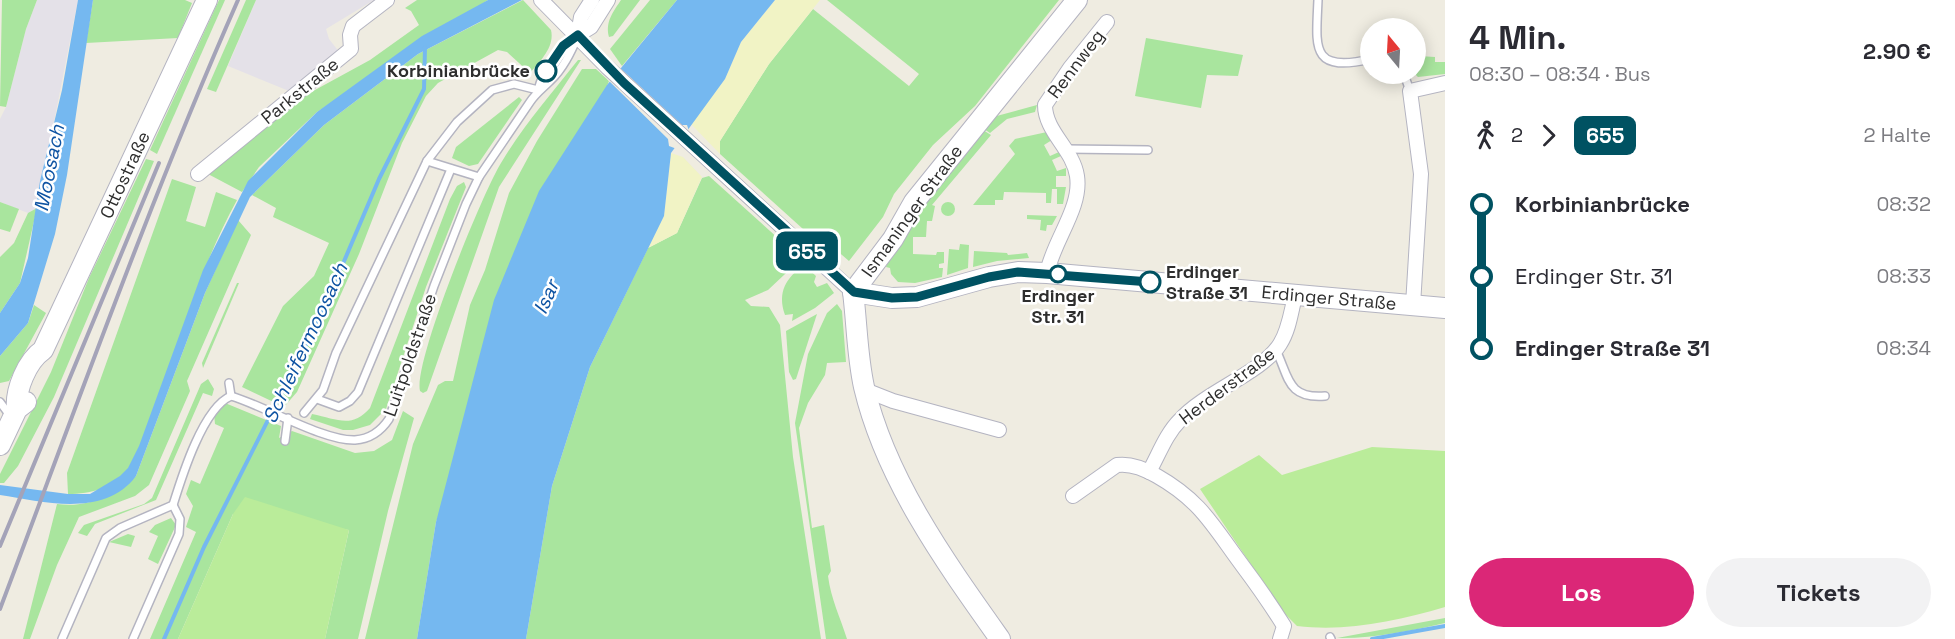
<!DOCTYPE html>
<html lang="de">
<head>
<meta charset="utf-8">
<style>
	body { margin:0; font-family:"Space Grotesk",sans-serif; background:#f2f2f3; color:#2b2b33; height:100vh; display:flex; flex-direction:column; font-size:22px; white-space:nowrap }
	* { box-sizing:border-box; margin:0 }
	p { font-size:20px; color:#7c7c81 }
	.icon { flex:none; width:33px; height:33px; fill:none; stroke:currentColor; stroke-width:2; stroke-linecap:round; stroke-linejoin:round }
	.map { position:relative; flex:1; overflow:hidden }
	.details { display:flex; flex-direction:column; background:#fff; width:510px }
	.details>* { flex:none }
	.badge { padding:0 12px; border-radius:9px; font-size:21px; line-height:39px }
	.needle { width:39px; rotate:342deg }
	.fabs { position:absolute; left:1360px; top:18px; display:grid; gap:12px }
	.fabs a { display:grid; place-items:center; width:66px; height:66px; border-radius:50%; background:#fff; box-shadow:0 3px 15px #0003; font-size:30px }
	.map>.badge { position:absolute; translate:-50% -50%; box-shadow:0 0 0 3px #fff }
	.legs { display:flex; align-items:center; gap:9px; height:66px; padding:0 24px; font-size:20px }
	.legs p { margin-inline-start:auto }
	.overview { display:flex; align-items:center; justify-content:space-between; height:102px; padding:0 24px }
	h1 { font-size:33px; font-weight:700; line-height:45px }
	.action { display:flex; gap:12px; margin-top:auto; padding:12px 24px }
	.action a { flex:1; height:69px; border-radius:36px; background:#db2777; color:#fff; font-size:24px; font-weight:700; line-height:69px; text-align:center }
	.action a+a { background:#f2f2f3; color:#2b2b33 }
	ul { padding:0 24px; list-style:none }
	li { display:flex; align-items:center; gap:21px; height:72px; font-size:22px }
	li i { display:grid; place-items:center; width:9px; height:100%; margin:0 8px; background:currentColor }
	li i::after { content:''; width:15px; height:15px; margin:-8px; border:4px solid; border-radius:50%; background:#fff }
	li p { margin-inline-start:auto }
	li:first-child i { background:linear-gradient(#0000 50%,currentColor 0) }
	li:last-child i { background:linear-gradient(currentColor 50%,#0000 0) }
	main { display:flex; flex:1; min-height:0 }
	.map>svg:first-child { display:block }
	.industrial { fill:#e4e1e8 }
	.green { fill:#a9e59e }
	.sand { fill:#f1f3c5 }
	.pitch { fill:#baec9a }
	.water { fill:#75b8f0 }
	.pier { fill:#efece1 }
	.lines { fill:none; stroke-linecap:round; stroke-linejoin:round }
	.stream { stroke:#75b8f0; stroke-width:4 }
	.lane-casing { stroke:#b4b4c1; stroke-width:10 }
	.street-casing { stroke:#b4b4c1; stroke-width:16 }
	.secondary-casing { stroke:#b4b4c1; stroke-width:22 }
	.lane { stroke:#fff; stroke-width:7 }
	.street { stroke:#fff; stroke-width:14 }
	.secondary { stroke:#fff; stroke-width:20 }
	.rail { stroke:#a4a3b8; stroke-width:4 }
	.line-1-casing { stroke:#fff; stroke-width:14 }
	.line-1 { stroke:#005262; stroke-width:9 }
	.stop-1-dot { fill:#fff; stroke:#005262; stroke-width:3 }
	.labels { text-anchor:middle; stroke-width:5; stroke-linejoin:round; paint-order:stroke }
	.street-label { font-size:18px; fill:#2e2e2e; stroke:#fff }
	.stop-label { font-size:18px; font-weight:bold; fill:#2e2e2e; stroke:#fff; text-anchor:end }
	.water-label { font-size:20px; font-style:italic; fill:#0e53a2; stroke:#fff }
</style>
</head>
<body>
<main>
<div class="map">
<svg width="1445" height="639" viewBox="0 0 1445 639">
	<rect width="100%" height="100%" fill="#efece1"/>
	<g class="industrial">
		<path d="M 37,0 L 78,0 L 37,208 L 28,213 L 0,202 L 0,119 L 6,107 L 26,29 Z"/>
		<path d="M 256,0 L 374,0 L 326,29 L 329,39 L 340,53 L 289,91 L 228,66 Z"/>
	</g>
	<g class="green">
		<path d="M 2,0 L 37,0 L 26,29 L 6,107 L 0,106 Z"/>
		<path d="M 93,0 L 185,0 L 192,3 L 178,38 L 86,43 Z"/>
		<path d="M 219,0 L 225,0 L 157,154 L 150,150 Z"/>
		<path d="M 246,0 L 256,0 L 216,92 L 207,89 Z"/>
		<path d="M 417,0 L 488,0 L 317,112 L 259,167 L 242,192 L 208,174 L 304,96 L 370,60 L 419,25 L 411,11 L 405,8 Z"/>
		<path d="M 523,0 L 551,30 C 555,47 540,61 530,73 L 507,52 L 498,50 L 438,83 L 426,96 L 402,143 L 359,254 L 297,392 L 284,407 L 242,387 L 283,306 L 314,276 L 329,243 L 273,217 L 276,208 L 252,195 L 324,125 L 418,54 Z"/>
		<path d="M 621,0 L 640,0 L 613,36 L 609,37 C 605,22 613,12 621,0 Z"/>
		<path d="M 650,0 L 677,0 L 622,66 L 610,49 Z"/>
		<path d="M 827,0 L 1059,0 L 975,106 L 933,145 L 894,194 L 883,217 L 849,261 L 813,230 L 803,229 L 720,154 L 720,141 L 769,64 L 813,9 L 909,86 L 919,74 Z"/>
		<path d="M 1146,38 L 1243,55 L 1238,76 L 1207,75 L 1201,108 L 1135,96 Z"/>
		<path d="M 1416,45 L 1419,45 L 1419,56 L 1435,57 L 1435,62 L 1445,62 L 1445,74 L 1418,77 L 1415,74 Z"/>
		<path d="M 578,60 L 581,60 L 499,187 L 427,391 L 423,393 L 420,391 C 413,363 482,194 501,163 C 523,126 551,94 578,60 Z"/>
		<path d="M 582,69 L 596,69 L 609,81 L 436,522 L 417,639 L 365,639 L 413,444 L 438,385 L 445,381 L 453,381 L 470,305 L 485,270 L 509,193 L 537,141 Z"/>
		<path d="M 519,97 L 522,100 L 478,164 L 469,166 L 452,158 L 456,147 Z"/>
		<path d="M 1037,105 L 1035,112 L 1007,119 L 990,133 L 984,129 L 993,117 Z"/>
		<path d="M 983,130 L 991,135 L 932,205 L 935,206 L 932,221 L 927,221 L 926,237 L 913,237 L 913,254 L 936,255 L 937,252 L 944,252 L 944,263 L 939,264 L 939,268 L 943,268 L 942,277 L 915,283 L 898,282 L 891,274 L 890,268 L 886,267 L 887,264 L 924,205 Z"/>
		<path d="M 1047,132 L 1052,140 L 1044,145 L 1050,156 L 1059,152 L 1061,156 L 1052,160 L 1057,171 L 1066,168 L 1066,176 L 1056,176 L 1056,187 L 1066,187 L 1063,204 L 1057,204 L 1057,189 L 1052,189 L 1051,203 L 1046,203 L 1046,193 L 1004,192 L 1003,200 L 995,200 L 995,205 L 973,205 L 1015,154 L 1009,146 L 1015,139 Z"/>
		<path d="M 146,159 L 154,161 L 149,173 L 54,397 L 18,466 L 4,483 L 0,483 L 0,474 L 51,372 L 89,278 Z"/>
		<path d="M 709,176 L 801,259 L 768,290 L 745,300 L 751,306 L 769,307 L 780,325 L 793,457 L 821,639 L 526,639 L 552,486 L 590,367 L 648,248 L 677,233 L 702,178 Z"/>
		<path d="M 172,179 L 196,187 L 186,221 L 205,227 L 216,192 L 237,200 C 204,260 185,324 162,387 C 152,413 144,445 129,468 C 115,488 91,494 68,494 L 67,473 Z"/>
		<path d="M 464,182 L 466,187 L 426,287 L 386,409 L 370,425 L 353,430 L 343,430 L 310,419 L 312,414 C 337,419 352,429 370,408 L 450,199 L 457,186 Z"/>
		<circle cx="948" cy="209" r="7"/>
		<path d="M 0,202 L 19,209 L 10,232 L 0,229 Z"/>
		<path d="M 37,208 L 20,283 L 0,313 L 0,257 L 14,243 L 28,213 Z"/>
		<path d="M 1027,215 L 1057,216 L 1052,225 L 1047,225 L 1046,231 L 1040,230 L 1041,220 L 1027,219 Z"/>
		<path d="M 238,220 L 251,235 L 187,381 L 190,391 L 149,485 L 135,496 L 79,517 L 57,565 L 30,639 L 23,639 L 57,504 C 88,508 114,496 136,476 L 205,293 Z"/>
		<path d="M 960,244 L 969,245 L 968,268 L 947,275 L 949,249 L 959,250 Z"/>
		<path d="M 974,251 L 1007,253 L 1008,255 L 1027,253 L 1029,258 L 997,261 L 973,267 Z"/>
		<path d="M 804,265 L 816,276 L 814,282 L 817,287 L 827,283 L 834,293 L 815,308 L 792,321 L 793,314 L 785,315 C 777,292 786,278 804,265 Z"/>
		<path d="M 237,283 L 239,283 L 203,368 L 202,363 Z"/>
		<path d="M 837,304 L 842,311 L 846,362 L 827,363 L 825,375 L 808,403 L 799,428 L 812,528 L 824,525 L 831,571 L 828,576 C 831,599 840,617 847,639 L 826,639 L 795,423 L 808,354 L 827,313 Z"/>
		<path d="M 34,305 L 46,313 L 9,381 L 0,383 L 0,356 L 28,323 Z"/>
		<path d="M 817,314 L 796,379 L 793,380 L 789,372 L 786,331 Z"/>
		<path d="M 208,379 L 214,389 L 212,396 L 203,393 L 156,500 L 95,524 L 87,536 L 78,533 L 84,525 L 144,504 L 152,498 L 201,384 Z"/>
		<path d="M 225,403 L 281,426 L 279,438 L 292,431 L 355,453 L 374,451 L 392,440 L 403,411 L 414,418 L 388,511 L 358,639 L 325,639 L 349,530 L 233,514 L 178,639 L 150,639 L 196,532 L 186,527 L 193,506 L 186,494 L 191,480 L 200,484 L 224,428 L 215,424 L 214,414 Z"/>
		<path d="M 171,518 L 176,525 L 158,564 L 148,559 L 158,536 L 149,532 L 155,525 Z"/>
		<path d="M 128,534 L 135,536 L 131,547 L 109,542 Z"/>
		<path d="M 1445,618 L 1445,623 C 1412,631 1370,639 1337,638 Z"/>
	</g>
	<g class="sand">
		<path d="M 775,0 L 820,0 L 769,64 L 720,141 L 720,154 L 691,124 L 725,79 L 741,42 Z"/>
		<path d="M 671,153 L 683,157 L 702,177 L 677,233 L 648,248 L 664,216 Z"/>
	</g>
	<g class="pitch">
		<path d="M 1372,447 L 1445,451 L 1445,607 C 1397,621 1347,632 1297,626 L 1283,612 L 1200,489 L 1259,455 L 1282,475 Z"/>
		<path d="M 245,497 L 349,530 L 325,639 L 178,639 L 233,514 Z"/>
	</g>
	<g class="water">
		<path d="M 78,0 L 93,0 L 67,175 L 55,234 L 28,323 L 0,356 L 0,313 L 20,283 L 28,258 L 40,181 L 62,90 Z"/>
		<path d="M 488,0 L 522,0 L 418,54 L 324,125 L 250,197 L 205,293 L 136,476 C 105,518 44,502 0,495 L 0,485 L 68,494 L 90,494 L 120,476 L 128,468 L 139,446 L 203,270 L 248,181 L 317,112 L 422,36 Z"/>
		<path d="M 677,0 L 775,0 L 741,42 L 725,79 L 671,153 L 664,216 L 590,367 L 552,486 L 526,639 L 417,639 L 436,522 L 494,300 L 539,191 L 607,85 Z"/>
	</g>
	<path class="pier" d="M 618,66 L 682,125 L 687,125 L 689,131 L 677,149 L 669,146 L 668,139 L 607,79 Z"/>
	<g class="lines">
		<g class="stream">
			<path d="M 164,639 L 204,547 L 322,313 L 379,179 L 424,89 L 425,47"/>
			<path d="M 1372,639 L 1445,626"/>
		</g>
		<defs>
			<g id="lane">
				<path d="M 1318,0 C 1316,48 1310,73 1371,59"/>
				<path d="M 1404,74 L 1410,91"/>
				<path d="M 538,90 C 544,67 559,49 578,35"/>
				<path d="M 1066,149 L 1148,150"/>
				<path d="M 427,161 L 479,177"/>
				<path d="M 1276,350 C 1289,377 1287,399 1325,396"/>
				<path d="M 229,383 L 231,396"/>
				<path d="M 317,399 L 339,407 L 350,401 L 358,392 L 451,169"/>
				<path d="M 0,402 L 11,417"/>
				<path d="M 304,413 L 323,390 L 336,353 L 427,161 L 457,122 L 492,90 L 514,84 L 538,90"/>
				<path d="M 285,441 L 288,418"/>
				<path d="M 173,505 C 182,476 203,408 231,396 C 265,406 323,441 355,440 C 370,439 381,431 389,419 L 434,286 L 466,204 L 479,177 L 530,102 C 536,93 542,89 550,81 C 563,69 571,52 578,36"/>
				<path d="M 1330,637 L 1331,639"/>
				<path d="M 62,639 L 106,538 L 120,528 L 173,505"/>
				<path d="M 133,639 L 179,534 L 180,519 L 173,505"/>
			</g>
			<g id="street">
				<path d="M 541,0 L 607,67 L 853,292"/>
				<path d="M 578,35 L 591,27 L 608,0"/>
				<path d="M 578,35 L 581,17 L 592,0"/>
				<path d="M 198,174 L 351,49 L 350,35 L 353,26 L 387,0"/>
				<path d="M 1047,273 C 1053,241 1082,208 1077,176 C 1073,149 1045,132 1045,105 L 1070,68 L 1107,22"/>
				<path d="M 1413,305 L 1421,174 L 1410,91 L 1445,83"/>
				<path d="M 865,390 L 893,401 L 999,430"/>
				<path d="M 1149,472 C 1159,454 1166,434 1180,420 C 1206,391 1262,373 1280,344 C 1289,330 1291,312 1295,296"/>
				<path d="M 1073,496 L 1117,465 C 1131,463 1145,469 1157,476 C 1201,501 1213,526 1242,565 C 1257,585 1271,605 1284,626 L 1280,639"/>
			</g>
			<g id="secondary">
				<path d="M 853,292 L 892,298 L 917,297 L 989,277 L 1018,272 L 1047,273 L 1445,308"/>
				<path d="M 17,409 C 15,390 27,361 43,350 L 207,0"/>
				<path d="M 0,445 L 17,409 L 26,402"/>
				<path d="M 1000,639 C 946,563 886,480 864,387 C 857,355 857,324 853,292 L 893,239 L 914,202 L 1077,0"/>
			</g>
		</defs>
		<use href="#lane" class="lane-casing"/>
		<use href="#street" class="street-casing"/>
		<use href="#secondary" class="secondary-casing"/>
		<use href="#lane" class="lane"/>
		<use href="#street" class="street"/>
		<use href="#secondary" class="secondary"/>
		<g class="rail">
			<path d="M 0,546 L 159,163"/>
			<path d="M 0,609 C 77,405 150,200 238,0"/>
		</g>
	</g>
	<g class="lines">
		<defs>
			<path id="line-1" d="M 546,71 L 563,46 L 578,35 L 624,83 L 854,292 L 892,298 L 917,297 L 989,277 L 1018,272 L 1150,282"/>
		</defs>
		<use href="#line-1" class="line-1-casing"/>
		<use href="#line-1" class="line-1"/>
	</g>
	<g class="stop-1-dot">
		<circle cx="546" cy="71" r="10"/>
		<circle cx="1058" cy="274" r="8"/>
		<circle cx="1150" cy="282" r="10"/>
	</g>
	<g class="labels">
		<g class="street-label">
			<text transform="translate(1076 64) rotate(-53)" y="6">Rennweg</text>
			<text transform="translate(300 91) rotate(-39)" y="6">Parkstraße</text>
			<text transform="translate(125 175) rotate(-65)" y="6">Ottostraße</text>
			<text transform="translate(912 211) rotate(-54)" y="6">Ismaninger Straße</text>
			<text transform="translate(1329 298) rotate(5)" y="6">Erdinger Straße</text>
			<text transform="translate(410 355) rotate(-71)" y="6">Luitpoldstraße</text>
			<text transform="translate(1227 386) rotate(-37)" y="6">Herderstraße</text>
		</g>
		<g class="stop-label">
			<text x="530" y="77">Korbinianbrücke</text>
			<text x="1166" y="278" text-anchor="start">Erdinger<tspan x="1166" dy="21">Straße 31</tspan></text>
			<text x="1058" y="302" text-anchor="middle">Erdinger<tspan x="1058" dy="21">Str. 31</tspan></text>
		</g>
		<g class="water-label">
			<text transform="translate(49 168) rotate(-79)" y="7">Moosach</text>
			<text transform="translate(546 297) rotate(-66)" y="7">Isar</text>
			<text transform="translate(305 343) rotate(-65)" y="7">Schleifermoosach</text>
		</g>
	</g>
</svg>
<div class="fabs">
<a><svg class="needle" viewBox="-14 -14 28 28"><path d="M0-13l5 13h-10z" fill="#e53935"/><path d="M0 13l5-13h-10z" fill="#7c7c81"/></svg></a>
</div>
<b class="badge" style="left:807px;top:251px;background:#005262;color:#fff">655</b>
</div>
<section class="details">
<div class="overview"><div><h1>4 Min.</h1><p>08:30 – 08:34 · Bus</p></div><b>2.90 €</b></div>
<div class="legs"><svg class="icon" aria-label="walk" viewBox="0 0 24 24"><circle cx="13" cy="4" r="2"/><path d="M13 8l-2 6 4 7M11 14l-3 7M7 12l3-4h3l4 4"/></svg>2<svg class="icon" aria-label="forward" viewBox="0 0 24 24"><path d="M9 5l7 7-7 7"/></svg><b class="badge" style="background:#005262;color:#fff">655</b><p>2 Halte</p></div>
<ul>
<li><i style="color:#005262"></i><b>Korbinianbrücke</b><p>08:32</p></li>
<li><i style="color:#005262"></i><span>Erdinger Str. 31</span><p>08:33</p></li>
<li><i style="color:#005262"></i><b>Erdinger Straße 31</b><p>08:34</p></li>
</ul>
<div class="action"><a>Los</a><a>Tickets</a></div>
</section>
</main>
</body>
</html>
